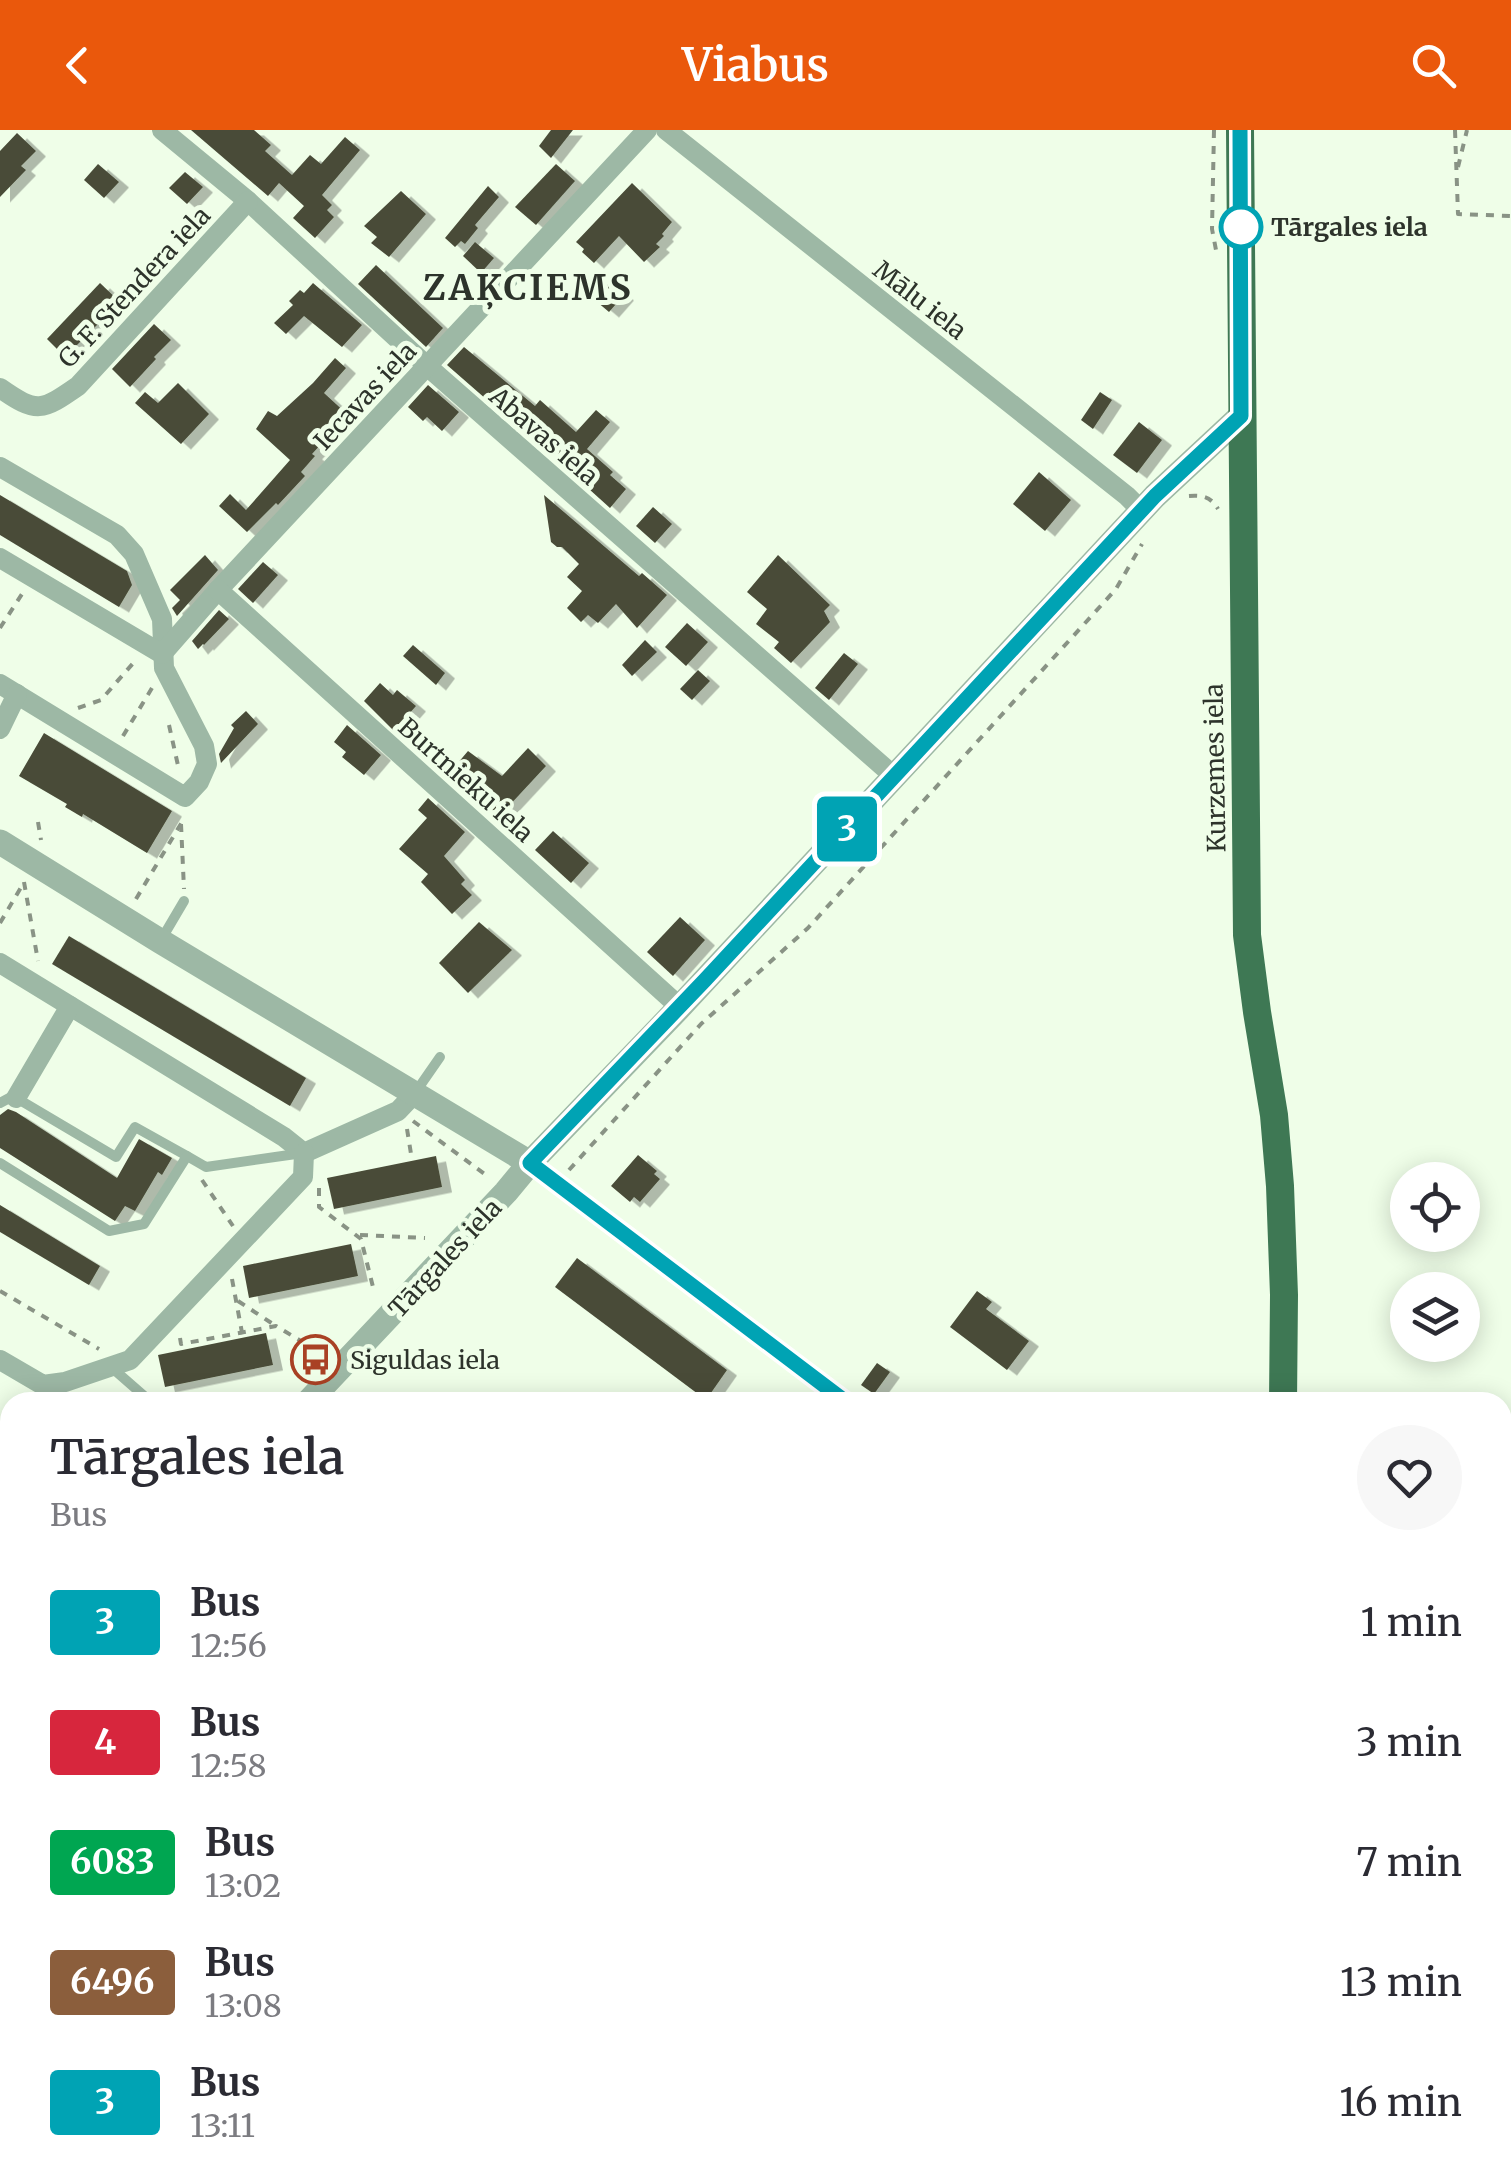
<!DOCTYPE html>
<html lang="en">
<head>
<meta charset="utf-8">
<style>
	body { margin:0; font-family:Merriweather,serif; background:#f7f7f7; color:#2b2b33; height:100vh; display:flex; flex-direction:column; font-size:38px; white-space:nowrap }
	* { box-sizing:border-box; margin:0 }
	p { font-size:32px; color:#7c7c81 }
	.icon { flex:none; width:55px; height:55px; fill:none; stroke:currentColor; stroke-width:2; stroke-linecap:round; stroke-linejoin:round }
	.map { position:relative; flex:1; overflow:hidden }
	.details { position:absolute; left:0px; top:1262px; width:1512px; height:792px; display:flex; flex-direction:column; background:#fff; border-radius:30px 30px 0 0; box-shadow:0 5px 25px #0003 }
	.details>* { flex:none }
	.badge { padding:0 20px; border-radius:8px; font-size:35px; line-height:65px }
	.controls { position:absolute; left:1390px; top:1032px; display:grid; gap:20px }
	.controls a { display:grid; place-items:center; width:90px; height:90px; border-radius:50%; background:#fff; box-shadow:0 5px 25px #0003; font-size:50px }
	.map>.badge { position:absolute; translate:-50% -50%; box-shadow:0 0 0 5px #fff }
	.round { display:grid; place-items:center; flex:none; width:105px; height:105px; border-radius:52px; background:#f7f7f7 }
	.summary { display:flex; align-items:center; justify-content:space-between; height:170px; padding:0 50px }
	h1 { font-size:48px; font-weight:600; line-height:75px }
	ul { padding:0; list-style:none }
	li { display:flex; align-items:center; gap:30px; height:120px; padding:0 50px }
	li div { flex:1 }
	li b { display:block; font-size:38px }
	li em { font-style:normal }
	li .badge { min-width:110px; font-weight:700; text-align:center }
	header { display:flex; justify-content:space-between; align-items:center; height:130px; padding:0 50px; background:#ea580c; color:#fff; font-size:45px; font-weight:600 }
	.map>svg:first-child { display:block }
	.green { fill:#d8c88b }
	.building { fill:#494c38; filter:url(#shadow) }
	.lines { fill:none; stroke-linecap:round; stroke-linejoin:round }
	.path { stroke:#899385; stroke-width:4; stroke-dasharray:8 8; stroke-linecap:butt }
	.service { stroke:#9db8a5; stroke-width:10 }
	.minor { stroke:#9db8a5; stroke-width:20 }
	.tertiary { stroke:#9db8a5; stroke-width:25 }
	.trunk { stroke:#3e7854; stroke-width:28 }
	.line-casing { stroke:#fff; stroke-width:22 }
	.line { stroke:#00a3b4; stroke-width:15 }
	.stop-dot { fill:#fff; stroke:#00a3b4; stroke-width:5 }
	.labels { text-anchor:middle; stroke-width:10; stroke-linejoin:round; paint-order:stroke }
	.stop-label { font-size:25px; font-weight:bold; fill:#2d332b; stroke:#effee8; text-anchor:start }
	.street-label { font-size:25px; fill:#2d332b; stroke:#effee8 }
	.poi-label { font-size:25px; fill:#2d332b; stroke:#effee8; text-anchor:start }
	.district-label { font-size:35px; font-weight:bold; letter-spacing:2.5px; fill:#2d332b; stroke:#effee8 }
</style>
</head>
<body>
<header><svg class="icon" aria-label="back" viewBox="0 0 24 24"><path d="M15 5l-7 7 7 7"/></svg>Viabus<svg class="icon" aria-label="search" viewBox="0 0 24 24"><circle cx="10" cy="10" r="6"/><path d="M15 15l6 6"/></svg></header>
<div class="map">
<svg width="1511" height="2054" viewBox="0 0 1511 2054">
	<defs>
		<filter id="shadow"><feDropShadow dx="10" dy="5.5" stdDeviation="0" flood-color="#0004"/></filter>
	</defs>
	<rect width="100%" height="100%" fill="#effee8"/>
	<path class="green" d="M 0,1378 L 10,1384 L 10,1537 L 0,1549 Z"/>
	<g class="building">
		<path d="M 191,0 L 254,0 L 271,15 L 265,21 L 292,45 L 310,25 L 321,34 L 345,7 L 360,20 L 322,65 L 332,75 L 327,80 L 334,87 L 315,108 L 293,88 L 304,76 L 279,53 L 268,66 Z"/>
		<path d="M 551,0 L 573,0 L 551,28 L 539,16 Z"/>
		<path d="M 17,3 L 36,21 L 21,36 L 26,40 L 0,67 L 0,21 Z"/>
		<path d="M 98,34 L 119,52 L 104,68 L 84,50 Z"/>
		<path d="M 556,34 L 575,51 L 536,95 L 515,77 Z"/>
		<path d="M 185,42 L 203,57 L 187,74 L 169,58 Z"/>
		<path d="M 632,53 L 672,92 L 662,104 L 664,106 L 656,114 L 660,117 L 644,132 L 619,106 L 594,133 L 582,122 L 584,119 L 576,112 Z"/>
		<path d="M 488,56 L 499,67 L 475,95 L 478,98 L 465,114 L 461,111 L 455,117 L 445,108 Z"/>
		<path d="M 401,61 L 426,84 L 389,127 L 371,113 L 377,107 L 364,96 Z"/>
		<path d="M 475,112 L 494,128 L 481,143 L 463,126 Z"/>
		<path d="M 376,135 L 443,198 L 426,217 L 358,154 Z"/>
		<path d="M 611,144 L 622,154 L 617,159 L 624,165 L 609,182 L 590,166 Z"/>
		<path d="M 100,153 L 120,172 L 65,227 L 47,209 Z"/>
		<path d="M 313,153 L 362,195 L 342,217 L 304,186 L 286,204 L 274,193 L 293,175 L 289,171 L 300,160 L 304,163 Z"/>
		<path d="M 154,194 L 171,210 L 154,227 L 156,229 L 130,257 L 112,239 Z"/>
		<path d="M 464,217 L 535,276 L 540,270 L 576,302 L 596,280 L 610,292 L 587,319 L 613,342 L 610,345 L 626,359 L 610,378 L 527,303 L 526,304 L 447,235 Z"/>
		<path d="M 335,228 L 346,238 L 324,263 L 348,285 L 312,324 L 315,326 L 301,342 L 305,346 L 278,375 L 276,373 L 247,402 L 219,376 L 230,364 L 246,380 L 290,330 L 256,299 L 268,281 L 277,286 L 313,253 Z"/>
		<path d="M 178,253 L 209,284 L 181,314 L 135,273 L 145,262 L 158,273 Z"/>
		<path d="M 428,255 L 459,282 L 442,301 L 427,287 L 423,291 L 408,277 Z"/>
		<path d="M 1100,262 L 1112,270 L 1093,299 L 1081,290 Z"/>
		<path d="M 1139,292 L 1162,310 L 1137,343 L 1113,325 Z"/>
		<path d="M 1039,342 L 1071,370 L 1045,401 L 1013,374 Z"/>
		<path d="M 0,365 L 127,441 L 132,455 L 119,477 L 0,405 Z"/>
		<path d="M 544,365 L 639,446 L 642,443 L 667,465 L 637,498 L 616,474 L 598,493 L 588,485 L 581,492 L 567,478 L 582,461 L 567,447 L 579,434 L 562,417 L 557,417 L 551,412 Z"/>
		<path d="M 653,377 L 672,394 L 655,413 L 636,396 Z"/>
		<path d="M 205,425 L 218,440 L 177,486 L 172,478 L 180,470 L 170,460 Z"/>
		<path d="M 778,425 L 830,475 L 824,481 L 830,492 L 791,533 L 774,518 L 779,512 L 756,494 L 767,479 L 747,462 Z"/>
		<path d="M 263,432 L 278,445 L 253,473 L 238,459 Z"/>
		<path d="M 219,480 L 229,489 L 204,515 L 203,514 L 198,519 L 192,511 Z"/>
		<path d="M 687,493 L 708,512 L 686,536 L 665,517 Z"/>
		<path d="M 645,510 L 657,522 L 632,546 L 622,535 Z"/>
		<path d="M 413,515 L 445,543 L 436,555 L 403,526 Z"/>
		<path d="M 844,523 L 858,534 L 829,570 L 815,558 Z"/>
		<path d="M 698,540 L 710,551 L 692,570 L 680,559 Z"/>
		<path d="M 380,553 L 393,565 L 397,560 L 416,576 L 394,601 L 364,571 Z"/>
		<path d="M 246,581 L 258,594 L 221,633 L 219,624 L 234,598 L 231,595 Z"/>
		<path d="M 347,595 L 381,625 L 364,645 L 342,627 L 346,622 L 334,612 Z"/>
		<path d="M 44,603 L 172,681 L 147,723 L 83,684 L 82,687 L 65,677 L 67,674 L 19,646 Z"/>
		<path d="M 528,618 L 546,636 L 495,691 L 446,647 L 468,621 L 502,646 Z"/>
		<path d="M 428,668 L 465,702 L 444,726 L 465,750 L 461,754 L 472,765 L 452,784 L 421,752 L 428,744 L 399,719 L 427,688 L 418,680 Z"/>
		<path d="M 553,701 L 589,733 L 571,753 L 535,720 Z"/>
		<path d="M 680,787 L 705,810 L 673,846 L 647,822 Z"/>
		<path d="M 479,792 L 512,820 L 468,863 L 439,833 Z"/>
		<path d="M 69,806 L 306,948 L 290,976 L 52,834 Z"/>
		<path d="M 8,979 L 16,982 L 117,1048 L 139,1009 L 172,1028 L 162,1045 L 158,1042 L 135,1081 L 125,1076 L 115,1091 L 0,1018 L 0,985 Z"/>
		<path d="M 638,1025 L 657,1041 L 654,1044 L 660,1049 L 640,1072 L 634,1067 L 630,1072 L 611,1056 Z"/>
		<path d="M 436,1026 L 442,1057 L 334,1079 L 327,1048 Z"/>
		<path d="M 0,1075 L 100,1136 L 89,1155 L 0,1102 Z"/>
		<path d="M 351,1114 L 358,1146 L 249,1168 L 243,1136 Z"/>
		<path d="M 577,1128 L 727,1240 L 706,1270 L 555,1157 Z"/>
		<path d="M 977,1161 L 992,1172 L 986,1179 L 1029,1211 L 1007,1240 L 950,1197 Z"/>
		<path d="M 266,1203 L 273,1235 L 165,1257 L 158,1225 Z"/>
		<path d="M 877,1233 L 890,1242 L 874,1264 L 861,1255 Z"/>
	</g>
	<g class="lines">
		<g class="path">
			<path d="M 1214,0 L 1212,99 L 1216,120"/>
			<path d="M 1455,0 L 1458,84 L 1511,86"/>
			<path d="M 1458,37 L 1467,0"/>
			<path d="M 1189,366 C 1203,365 1211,367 1218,379"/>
			<path d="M 0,498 L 22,464"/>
			<path d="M 1220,568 C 1212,595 1214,616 1221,642"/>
			<path d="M 78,578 L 101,570 L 135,531"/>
			<path d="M 169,595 L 179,640"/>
			<path d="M 123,606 L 152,558"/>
			<path d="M 38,692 L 41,710"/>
			<path d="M 181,694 L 184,759"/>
			<path d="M 24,752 L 38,831"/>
			<path d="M 136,769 L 185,687"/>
			<path d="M 0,793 L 23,754"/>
			<path d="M 413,991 L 490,1048"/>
			<path d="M 407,999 L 412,1030"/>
			<path d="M 569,1040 L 701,894 L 808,798 L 1116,459 L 1142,414"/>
			<path d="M 202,1050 L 233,1096"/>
			<path d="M 319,1058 L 319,1077 L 361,1109 L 374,1161"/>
			<path d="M 360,1105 L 425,1108"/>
			<path d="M 232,1149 L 243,1208"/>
			<path d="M 0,1161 L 99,1219"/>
			<path d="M 238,1171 L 276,1196"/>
			<path d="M 180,1208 L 181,1214 L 276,1196 L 316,1220"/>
			<path d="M 0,1418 L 10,1424"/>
			<path d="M 0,1475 L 10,1473"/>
		</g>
		<g class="service">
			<path d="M 161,810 L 184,771"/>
			<path d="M 415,963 L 440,927"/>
			<path d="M 0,973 L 13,966 L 116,1027 L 135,997 L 187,1026"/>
			<path d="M 0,1033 L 109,1101 L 144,1094 L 187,1026 L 206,1037 L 303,1023"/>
			<path d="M 111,1237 L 151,1272"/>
			<path d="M 0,1745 L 10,1734"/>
		</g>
		<g class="minor">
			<path d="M 162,0 L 248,71 L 427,236 L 895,647"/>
			<path d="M 666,0 L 1127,366 L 1141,380"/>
			<path d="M 0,258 C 37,284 42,281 78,256 L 248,71"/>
			<path d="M 0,337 L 117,405 L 134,424 L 162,489 L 164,538 L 204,616 L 207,634 L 199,652 L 185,667 L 0,554"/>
			<path d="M 0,428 L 162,524 L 218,460 L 647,0"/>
			<path d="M 218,460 L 671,869 L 678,879"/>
			<path d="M 0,599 L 17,564"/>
			<path d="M 0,833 L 284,1007 L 304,1023 L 398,981 L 415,963"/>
			<path d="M 16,968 L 70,876"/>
			<path d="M 530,1033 L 846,1272"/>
			<path d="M 0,1230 L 43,1255 L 65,1252 L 130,1230 L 303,1047 L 304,1023"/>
			<path d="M 0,1327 L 10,1310"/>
			<path d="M 0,1362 L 10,1368"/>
			<path d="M 0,1866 L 10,1873"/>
			<path d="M 0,1904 L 10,1893"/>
			<path d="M 245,2045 L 258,2054"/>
			<path d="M 872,2045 L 883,2054"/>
			<path d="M 123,2054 L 131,2045"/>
			<path d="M 284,2054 L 287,2045"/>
			<path d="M 505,2054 L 508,2045"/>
			<path d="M 729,2054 L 732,2045"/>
		</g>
		<g class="tertiary">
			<path d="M 0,712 L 160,811 L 530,1033"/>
			<path d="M 308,1272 L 506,1062 L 530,1033 L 678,879 L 1155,366 L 1241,286"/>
			<path d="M 0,1602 L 10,1591"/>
		</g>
		<g class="trunk">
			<path d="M 1240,0 L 1247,805 L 1257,882 L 1274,985 L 1280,1056 L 1284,1165 L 1283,1272"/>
			<path d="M 1281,2045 L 1281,2054"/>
		</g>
	</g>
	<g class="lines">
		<defs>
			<path id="line" d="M 846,1272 L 530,1033 L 705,850 L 1155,366 L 1241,286 L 1240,0"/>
		</defs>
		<use href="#line" class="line-casing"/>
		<use href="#line" class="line"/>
	</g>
	<defs>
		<symbol id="bus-ring" viewBox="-11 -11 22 22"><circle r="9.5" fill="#effee8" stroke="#a94124" stroke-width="1.5"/><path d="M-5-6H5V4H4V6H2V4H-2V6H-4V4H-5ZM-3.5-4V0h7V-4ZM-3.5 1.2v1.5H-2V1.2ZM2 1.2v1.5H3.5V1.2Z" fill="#a94124"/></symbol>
	</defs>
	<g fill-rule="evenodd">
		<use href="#bus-ring" x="288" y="1202" width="55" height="55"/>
	</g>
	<circle class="stop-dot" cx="1241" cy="97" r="20"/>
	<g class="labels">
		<g class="stop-label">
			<text x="1271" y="106">Tārgales iela</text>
		</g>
		<g class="street-label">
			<text transform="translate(134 157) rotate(-47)" y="9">G. F. Stendera iela</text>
			<text transform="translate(920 170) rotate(38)" y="9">Mālu iela</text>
			<text transform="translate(365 266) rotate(-47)" y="9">Iecavas iela</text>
			<text transform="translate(544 306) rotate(41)" y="9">Abavas iela</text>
			<text transform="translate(1215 638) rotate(-91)" y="9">Kurzemes iela</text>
			<text transform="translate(466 650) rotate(42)" y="9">Burtnieku iela</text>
			<text transform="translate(445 1128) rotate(-47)" y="9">Tārgales iela</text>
		</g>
		<g class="poi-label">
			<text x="350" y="1239">Siguldas iela</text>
		</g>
		<g class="district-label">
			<text x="528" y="170">ZAĶCIEMS</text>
		</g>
	</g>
</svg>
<div class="controls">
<a><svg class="icon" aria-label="locate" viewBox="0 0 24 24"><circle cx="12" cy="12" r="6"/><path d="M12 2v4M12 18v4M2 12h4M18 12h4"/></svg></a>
<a><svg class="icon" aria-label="layers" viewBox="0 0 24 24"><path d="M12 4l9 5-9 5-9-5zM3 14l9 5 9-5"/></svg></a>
</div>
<b class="badge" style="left:847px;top:699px;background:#00a3b4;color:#fff">3</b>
<section class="details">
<div class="summary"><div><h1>Tārgales iela</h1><p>Bus</p></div><a class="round"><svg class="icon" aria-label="heart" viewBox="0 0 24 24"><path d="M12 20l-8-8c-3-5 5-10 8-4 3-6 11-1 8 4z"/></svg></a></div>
<ul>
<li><span class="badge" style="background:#00a3b4;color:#fff">3</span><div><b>Bus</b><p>12:56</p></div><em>1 min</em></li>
<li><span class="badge" style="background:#d7263d;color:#fff">4</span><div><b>Bus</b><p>12:58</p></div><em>3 min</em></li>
<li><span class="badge" style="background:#00a651;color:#fff">6083</span><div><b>Bus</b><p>13:02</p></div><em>7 min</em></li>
<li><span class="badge" style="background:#8b5e3c;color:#fff">6496</span><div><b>Bus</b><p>13:08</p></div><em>13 min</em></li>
<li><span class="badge" style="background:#00a3b4;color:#fff">3</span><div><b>Bus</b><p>13:11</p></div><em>16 min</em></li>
</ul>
</section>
</div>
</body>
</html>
